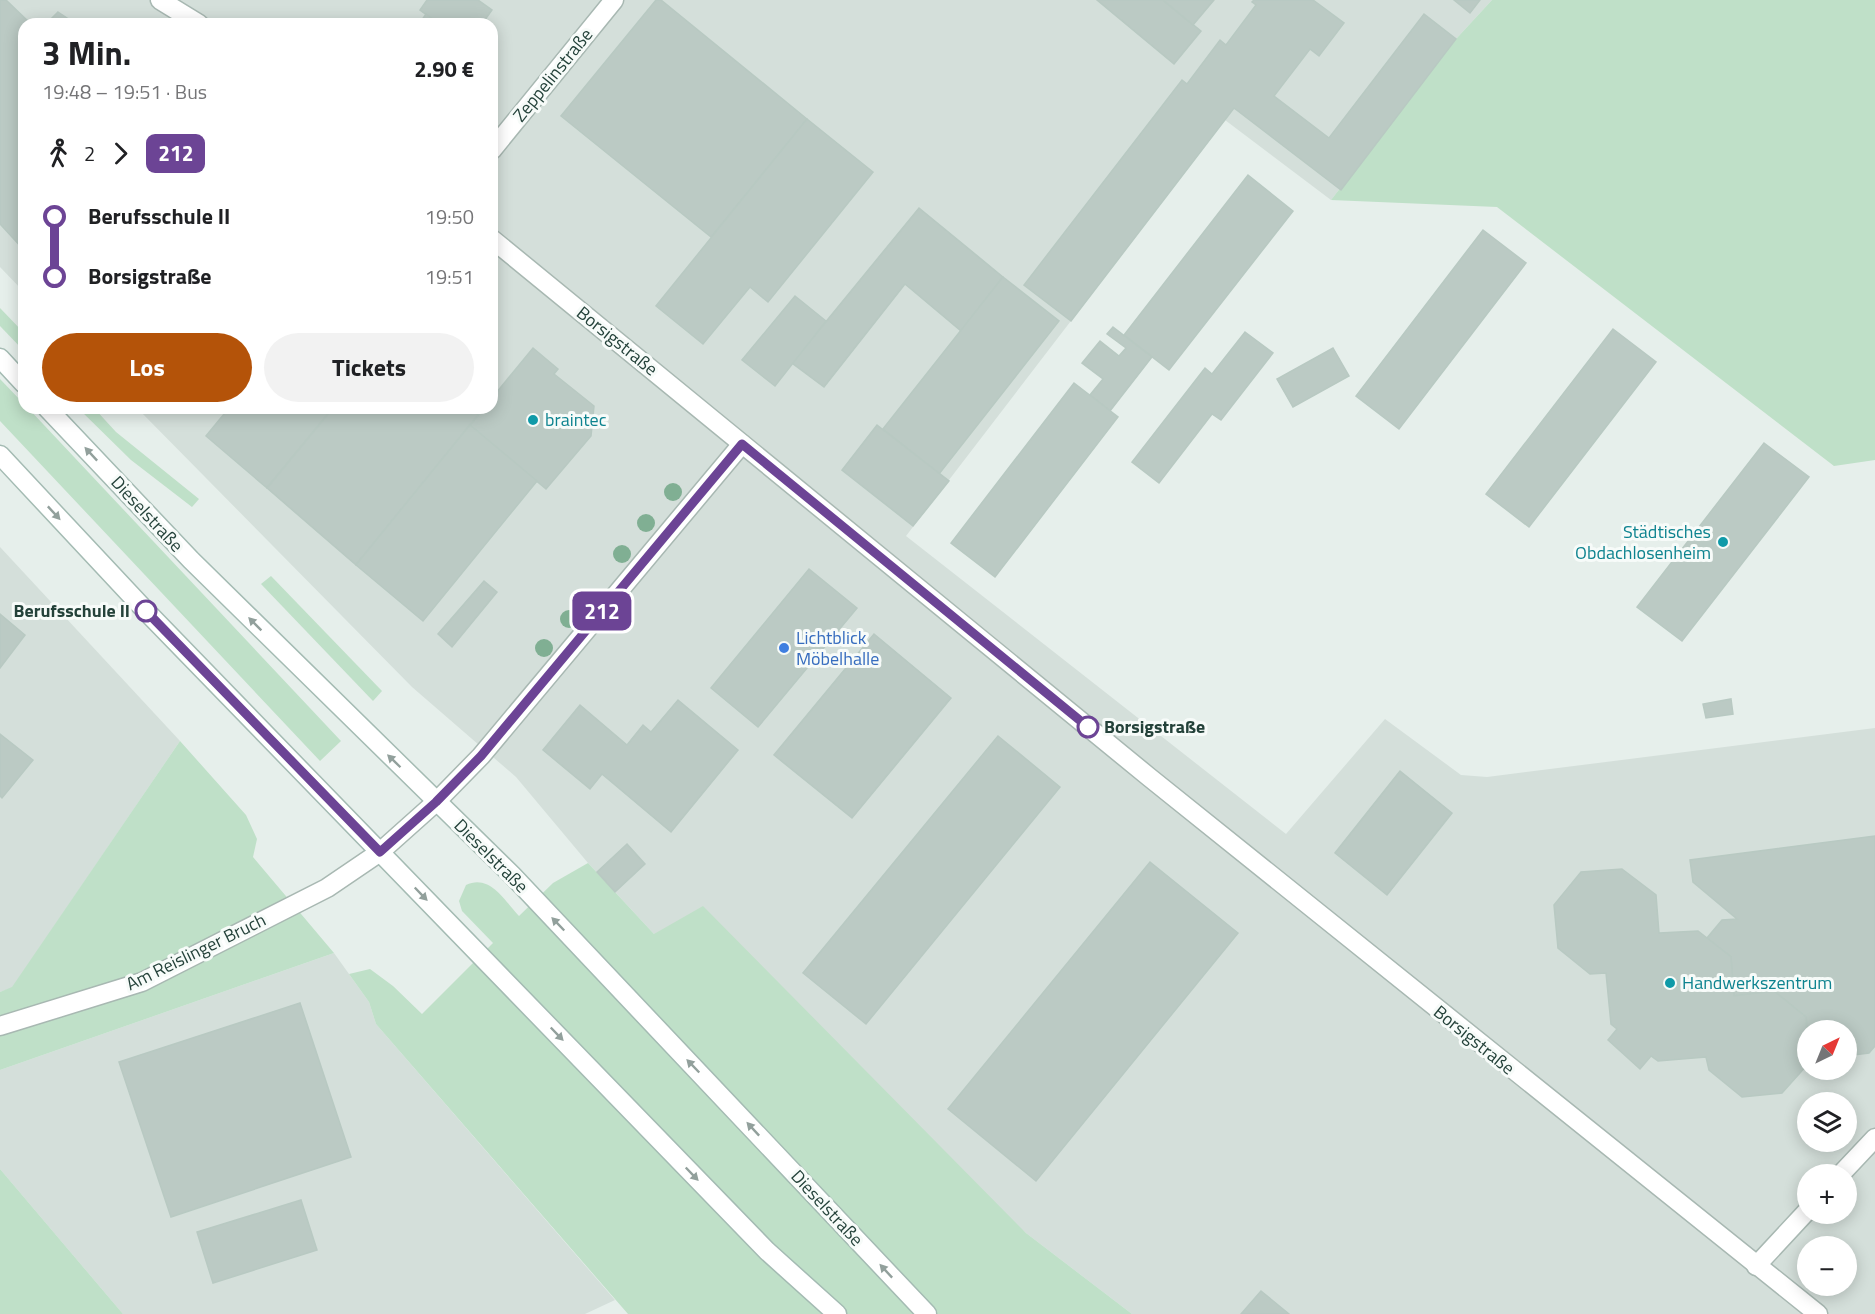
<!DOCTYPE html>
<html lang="de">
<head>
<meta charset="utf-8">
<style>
	body { margin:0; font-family:"Titillium Web",sans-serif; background:#f2f2f2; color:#202124; height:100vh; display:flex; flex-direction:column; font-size:22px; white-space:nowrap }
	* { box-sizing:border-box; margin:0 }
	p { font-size:20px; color:#757577 }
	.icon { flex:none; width:33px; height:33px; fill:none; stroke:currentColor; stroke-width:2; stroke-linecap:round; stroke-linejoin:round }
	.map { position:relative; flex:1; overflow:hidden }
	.sheet { position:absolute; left:18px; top:18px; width:480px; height:396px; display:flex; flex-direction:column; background:#fff; border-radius:18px; box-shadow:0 3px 15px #0003 }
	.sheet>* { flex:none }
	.badge { padding:0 12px; border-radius:9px; font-size:21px; line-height:39px }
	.needle { width:39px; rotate:43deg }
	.buttons { position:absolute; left:1797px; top:1020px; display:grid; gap:12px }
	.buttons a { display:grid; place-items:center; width:60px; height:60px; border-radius:50%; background:#fff; box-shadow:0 3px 15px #0003; font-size:30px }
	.map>.badge { position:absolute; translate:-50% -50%; box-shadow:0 0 0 3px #fff }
	.legs { display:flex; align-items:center; gap:9px; height:66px; padding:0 24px; font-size:20px }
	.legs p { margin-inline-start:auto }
	.summary { display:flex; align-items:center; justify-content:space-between; height:102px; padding:0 24px }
	h1 { font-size:33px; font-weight:700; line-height:45px }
	.action { display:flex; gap:12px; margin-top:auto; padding:12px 24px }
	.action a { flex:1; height:69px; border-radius:36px; background:#b45309; color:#fff; font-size:24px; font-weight:700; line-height:69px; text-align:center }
	.action a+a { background:#f2f2f2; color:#202124 }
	ul { padding:0 24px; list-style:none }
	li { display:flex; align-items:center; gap:21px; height:60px; font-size:22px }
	li i { display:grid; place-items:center; width:9px; height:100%; margin:0 8px; background:currentColor }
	li i::after { content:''; width:15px; height:15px; margin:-8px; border:4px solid; border-radius:50%; background:#fff }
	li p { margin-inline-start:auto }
	li:first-child i { background:linear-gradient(#0000 50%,currentColor 0) }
	li:last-child i { background:linear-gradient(currentColor 50%,#0000 0) }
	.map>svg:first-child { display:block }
	.built { fill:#d4dfda; fill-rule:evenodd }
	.green { fill:#bfe0c8 }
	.building { fill:#bbcac4; stroke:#b8c9c2; stroke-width:1.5 }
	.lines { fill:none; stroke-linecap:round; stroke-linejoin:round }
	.street-casing { stroke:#a8b8b2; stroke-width:21 }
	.secondary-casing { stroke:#a4bbb3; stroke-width:21 }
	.street { stroke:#fff; stroke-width:18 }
	.secondary { stroke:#fff; stroke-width:18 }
	.tree { fill:#80af93 }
	.oneway { fill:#92a09c }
	.line-1-casing { stroke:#fff; stroke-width:14 }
	.line-1 { stroke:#6c4495; stroke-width:9 }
	.culture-dot { fill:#0f9aa8; stroke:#f7fbf9; stroke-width:2 }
	.stop-1-dot { fill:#fff; stroke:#6c4495; stroke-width:3 }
	.shop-dot { fill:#3f7fe0; stroke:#f7fbf9; stroke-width:2 }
	.labels { text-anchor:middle; stroke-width:6; stroke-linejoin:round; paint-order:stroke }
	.street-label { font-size:18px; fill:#24423a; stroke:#f7fbf9 }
	.culture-label { font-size:18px; fill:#0d838f; stroke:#f7fbf9; text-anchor:start }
	.stop-label { font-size:18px; font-weight:bold; fill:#24423a; stroke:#f7fbf9; text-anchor:end }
	.shop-label { font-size:18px; fill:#366cbe; stroke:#f7fbf9; text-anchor:start }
</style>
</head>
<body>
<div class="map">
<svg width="1875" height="1314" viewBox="0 0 1875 1314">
	<rect width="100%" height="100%" fill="#e6efeb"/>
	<g class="built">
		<path d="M 0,0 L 1492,0 L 1456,39 L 1331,200 L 1225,120 L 906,536 L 1286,834 L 1385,719 L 1461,775 L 1487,777 L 1875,728 L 1875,1314 L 1132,1314 L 1026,1233 L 654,934 L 588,863 L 516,777 L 412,687 L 137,408 L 492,408 L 492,24 L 24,24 L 24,292 L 0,267 ZM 1808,1030 L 1846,1030 L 1846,1070 L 1808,1070 ZM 1808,1102 L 1846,1102 L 1846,1142 L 1808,1142 ZM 1808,1174 L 1846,1174 L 1846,1214 L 1808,1214 ZM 1808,1246 L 1846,1246 L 1846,1286 L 1808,1286 Z"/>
		<path d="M 0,547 L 180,741 L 12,988 L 0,992 Z"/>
		<path d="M 334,953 L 369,1002 L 376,1024 L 615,1300 L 585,1314 L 123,1314 L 0,1169 L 0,1070 Z"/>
	</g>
	<g class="green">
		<path d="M 1492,0 L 1875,0 L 1875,460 L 1834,466 L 1497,207 L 1331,200 L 1456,39 Z"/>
		<path d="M 0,308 L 24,333 L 24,351 L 0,326 Z"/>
		<path d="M 0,379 L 24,404 L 24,408 L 28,408 L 341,741 L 320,761 L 0,421 Z"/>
		<path d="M 78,408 L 94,408 L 116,432 L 199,499 L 192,507 L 131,460 Z"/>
		<path d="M 271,576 L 382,691 L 373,701 L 261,584 Z"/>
		<path d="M 180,741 L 246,815 L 257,839 L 253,857 L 334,953 L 0,1070 L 0,992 L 12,987 Z"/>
		<path d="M 588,863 L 654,934 L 703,906 L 1026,1233 L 1132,1314 L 628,1314 L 376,1024 L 369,1002 L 349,974 L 370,969 L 393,986 L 422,1014 L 493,943 L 462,911 L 459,901 L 466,885 C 490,874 504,900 519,916 L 553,883 Z"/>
		<path d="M 0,1169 L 123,1314 L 0,1314 Z"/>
	</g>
	<g class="building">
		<path d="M 0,0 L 6,0 L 31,24 L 24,24 L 24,250 L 0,224 Z"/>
		<path d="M 427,0 L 478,0 L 492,10 L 482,24 L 439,24 L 420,10 Z"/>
		<path d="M 656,0 L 661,0 L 807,119 L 711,237 L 561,116 Z"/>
		<path d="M 1097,0 L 1163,0 L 1201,31 L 1174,64 Z"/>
		<path d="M 1163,0 L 1214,0 L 1193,25 Z"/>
		<path d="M 1254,0 L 1313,0 L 1344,23 L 1319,56 L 1310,49 L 1274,96 L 1329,138 L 1424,14 L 1456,39 L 1341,190 L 1234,108 L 1071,321 L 1024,285 L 1182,80 L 1187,84 L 1220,40 L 1226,45 L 1256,5 L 1252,2 Z"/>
		<path d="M 1454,0 L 1480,0 L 1470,13 Z"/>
		<path d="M 58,12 L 76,24 L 46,24 Z"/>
		<path d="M 426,14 L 439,24 L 419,24 Z"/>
		<path d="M 807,119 L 873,172 L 768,302 L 750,287 L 703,344 L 656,306 Z"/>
		<path d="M 1248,175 L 1293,211 L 1169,370 L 1124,335 Z"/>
		<path d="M 919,208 L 1003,277 L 961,331 L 905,284 L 824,387 L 792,363 Z"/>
		<path d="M 1483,230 L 1526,263 L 1399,429 L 1356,396 Z"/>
		<path d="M 1003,277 L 1059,321 L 939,474 L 883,429 Z"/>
		<path d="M 795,296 L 826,321 L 775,386 L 742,360 Z"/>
		<path d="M 1113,327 L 1152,357 L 1110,411 L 1090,395 L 1103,379 L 1082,363 L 1100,341 L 1119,356 L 1126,348 L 1107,334 Z"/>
		<path d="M 1613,329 L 1656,362 L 1529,527 L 1486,494 Z"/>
		<path d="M 1245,332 L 1273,353 L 1221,420 L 1212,414 L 1159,483 L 1132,462 L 1205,368 L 1212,374 Z"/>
		<path d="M 533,348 L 558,369 L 554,374 L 594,406 L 591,436 L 546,489 L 470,425 L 484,408 L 492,408 L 492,398 Z"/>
		<path d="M 1333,348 L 1349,376 L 1293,407 L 1277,379 Z"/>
		<path d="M 1074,383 L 1118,417 L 995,577 L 951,543 Z"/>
		<path d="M 229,408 L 333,408 L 267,488 L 206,436 Z"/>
		<path d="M 333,408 L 469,408 L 478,415 L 356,565 L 267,488 Z"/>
		<path d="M 470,425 L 537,481 L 423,621 L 356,565 Z"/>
		<path d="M 877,425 L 949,481 L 913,526 L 842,470 Z"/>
		<path d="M 1764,443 L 1809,477 L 1682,641 L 1637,607 Z"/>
		<path d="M 809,569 L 857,608 L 758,727 L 711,688 Z"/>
		<path d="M 484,581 L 497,592 L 452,647 L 438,634 Z"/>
		<path d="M 0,614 L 25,635 L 0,668 Z"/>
		<path d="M 874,634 L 951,698 L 852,818 L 774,755 Z"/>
		<path d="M 1731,699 L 1733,714 L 1706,718 L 1703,704 Z"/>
		<path d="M 678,700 L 738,750 L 671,832 L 602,774 L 590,789 L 543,750 L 580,705 L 627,745 L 643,725 L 651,732 Z"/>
		<path d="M 0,734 L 33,760 L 2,798 L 0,796 Z"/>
		<path d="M 998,736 L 1060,787 L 866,1024 L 803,973 Z"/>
		<path d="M 1400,771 L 1452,813 L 1387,895 L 1335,853 Z"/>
		<path d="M 1875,836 L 1875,1046 L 1869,1053 L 1846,1056 L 1846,1030 L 1808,1030 L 1806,1017 L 1774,991 L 1734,996 L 1731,957 L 1707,938 L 1722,920 L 1737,919 L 1693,882 L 1690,860 Z"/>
		<path d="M 627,844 L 645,864 L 615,892 L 597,872 Z"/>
		<path d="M 1150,862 L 1238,933 L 1036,1181 L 948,1109 Z"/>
		<path d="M 1622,869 L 1656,895 L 1659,933 L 1698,931 L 1731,957 L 1734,996 L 1774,991 L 1806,1017 L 1808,1064 L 1782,1093 L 1742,1097 L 1709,1070 L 1706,1057 L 1658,1061 L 1651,1056 L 1640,1069 L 1608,1040 L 1617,1029 L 1611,1024 L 1606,973 L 1590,974 L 1558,948 L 1554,905 L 1581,872 Z"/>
		<path d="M 300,1003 L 351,1157 L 171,1217 L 119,1062 Z"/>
		<path d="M 301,1200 L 317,1250 L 213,1283 L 197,1232 Z"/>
		<path d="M 1261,1291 L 1289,1314 L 1241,1314 Z"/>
	</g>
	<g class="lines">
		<defs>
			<g id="street">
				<path d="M 160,0 L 199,24"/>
				<path d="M 492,150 L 614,0"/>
				<path d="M 492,239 L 1149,777 L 1818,1314"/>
				<path d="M 0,1026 L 142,982 L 327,888 L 380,852 L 436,802 L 481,756 L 742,444"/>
				<path d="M 1841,1174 L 1875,1138"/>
				<path d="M 1756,1266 L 1808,1210"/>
			</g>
			<g id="secondary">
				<path d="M 0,358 L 24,384"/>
				<path d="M 47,408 L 191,560 L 512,875 L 927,1314"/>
				<path d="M 0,455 L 144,609 L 767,1251 L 837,1314"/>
			</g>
		</defs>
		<use href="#street" class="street-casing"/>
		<use href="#secondary" class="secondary-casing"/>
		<use href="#street" class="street"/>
		<use href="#secondary" class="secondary"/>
	</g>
	<g class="tree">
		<circle cx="673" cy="492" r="9"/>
		<circle cx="646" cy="523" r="9"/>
		<circle cx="622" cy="554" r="9"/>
		<circle cx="569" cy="619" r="9"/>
		<circle cx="544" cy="648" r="9"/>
	</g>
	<defs><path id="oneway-solid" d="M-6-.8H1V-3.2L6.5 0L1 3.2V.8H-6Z" transform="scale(1.5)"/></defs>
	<g class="oneway">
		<use href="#oneway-solid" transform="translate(91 454) rotate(-133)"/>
		<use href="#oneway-solid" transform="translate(54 513) rotate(47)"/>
		<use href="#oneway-solid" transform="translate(255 624) rotate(-135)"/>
		<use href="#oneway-solid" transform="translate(394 761) rotate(-136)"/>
		<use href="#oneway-solid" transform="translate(421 894) rotate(46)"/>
		<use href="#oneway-solid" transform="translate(558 924) rotate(-134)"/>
		<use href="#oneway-solid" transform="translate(557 1034) rotate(46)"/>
		<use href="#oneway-solid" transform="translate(693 1066) rotate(-134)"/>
		<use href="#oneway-solid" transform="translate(753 1129) rotate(-133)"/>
		<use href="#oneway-solid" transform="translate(692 1174) rotate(46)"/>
		<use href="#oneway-solid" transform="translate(886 1271) rotate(-133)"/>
	</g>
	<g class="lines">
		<defs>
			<path id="line-1" d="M 146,611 L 380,852 L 436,802 L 481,756 L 742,444 L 1088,727"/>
		</defs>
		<use href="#line-1" class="line-1-casing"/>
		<use href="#line-1" class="line-1"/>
	</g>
	<g class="culture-dot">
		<circle cx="533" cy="420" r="6"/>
		<circle cx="1723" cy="542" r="6"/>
		<circle cx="1670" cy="983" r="6"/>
	</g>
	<g class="stop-1-dot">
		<circle cx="146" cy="611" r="10"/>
		<circle cx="1088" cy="727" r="10"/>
	</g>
	<circle class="shop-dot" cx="784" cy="648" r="6"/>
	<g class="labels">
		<g class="street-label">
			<text transform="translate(553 75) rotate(-51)" y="6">Zeppelinstraße</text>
			<text transform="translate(617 341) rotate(39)" y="6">Borsigstraße</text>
			<text transform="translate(147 514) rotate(47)" y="6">Dieselstraße</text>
			<text transform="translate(491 856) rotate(45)" y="6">Dieselstraße</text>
			<text transform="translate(196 952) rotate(-26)" y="6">Am Reislinger Bruch</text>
			<text transform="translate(1474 1040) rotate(39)" y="6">Borsigstraße</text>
			<text transform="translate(827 1208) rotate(47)" y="6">Dieselstraße</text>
		</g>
		<g class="culture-label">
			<text x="545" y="426">braintec</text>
			<text x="1711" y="538" text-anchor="end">Städtisches<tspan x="1711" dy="21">Obdachlosenheim</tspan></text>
			<text x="1682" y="989">Handwerkszentrum</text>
		</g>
		<g class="stop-label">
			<text x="130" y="617">Berufsschule II</text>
			<text x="1104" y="733" text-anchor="start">Borsigstraße</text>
		</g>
		<g class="shop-label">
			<text x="796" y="644">Lichtblick<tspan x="796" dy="21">Möbelhalle</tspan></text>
		</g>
	</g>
</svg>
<div class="buttons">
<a><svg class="needle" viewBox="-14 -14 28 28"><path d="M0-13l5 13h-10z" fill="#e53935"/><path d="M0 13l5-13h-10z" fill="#757577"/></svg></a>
<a><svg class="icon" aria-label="layers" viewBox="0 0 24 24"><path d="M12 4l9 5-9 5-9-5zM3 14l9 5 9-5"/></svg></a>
<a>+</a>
<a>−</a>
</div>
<b class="badge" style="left:602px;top:611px;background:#6c4495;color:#fff">212</b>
<section class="sheet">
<div class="summary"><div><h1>3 Min.</h1><p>19:48 – 19:51 · Bus</p></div><b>2.90 €</b></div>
<div class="legs"><svg class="icon" aria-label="walk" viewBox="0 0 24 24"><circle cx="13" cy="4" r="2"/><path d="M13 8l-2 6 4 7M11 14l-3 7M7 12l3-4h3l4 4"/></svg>2<svg class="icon" aria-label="forward" viewBox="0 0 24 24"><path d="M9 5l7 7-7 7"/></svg><b class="badge" style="background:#6c4495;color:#fff">212</b></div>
<ul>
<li><i style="color:#6c4495"></i><b>Berufsschule II</b><p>19:50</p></li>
<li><i style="color:#6c4495"></i><b>Borsigstraße</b><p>19:51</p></li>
</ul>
<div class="action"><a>Los</a><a>Tickets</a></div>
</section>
</div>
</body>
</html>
